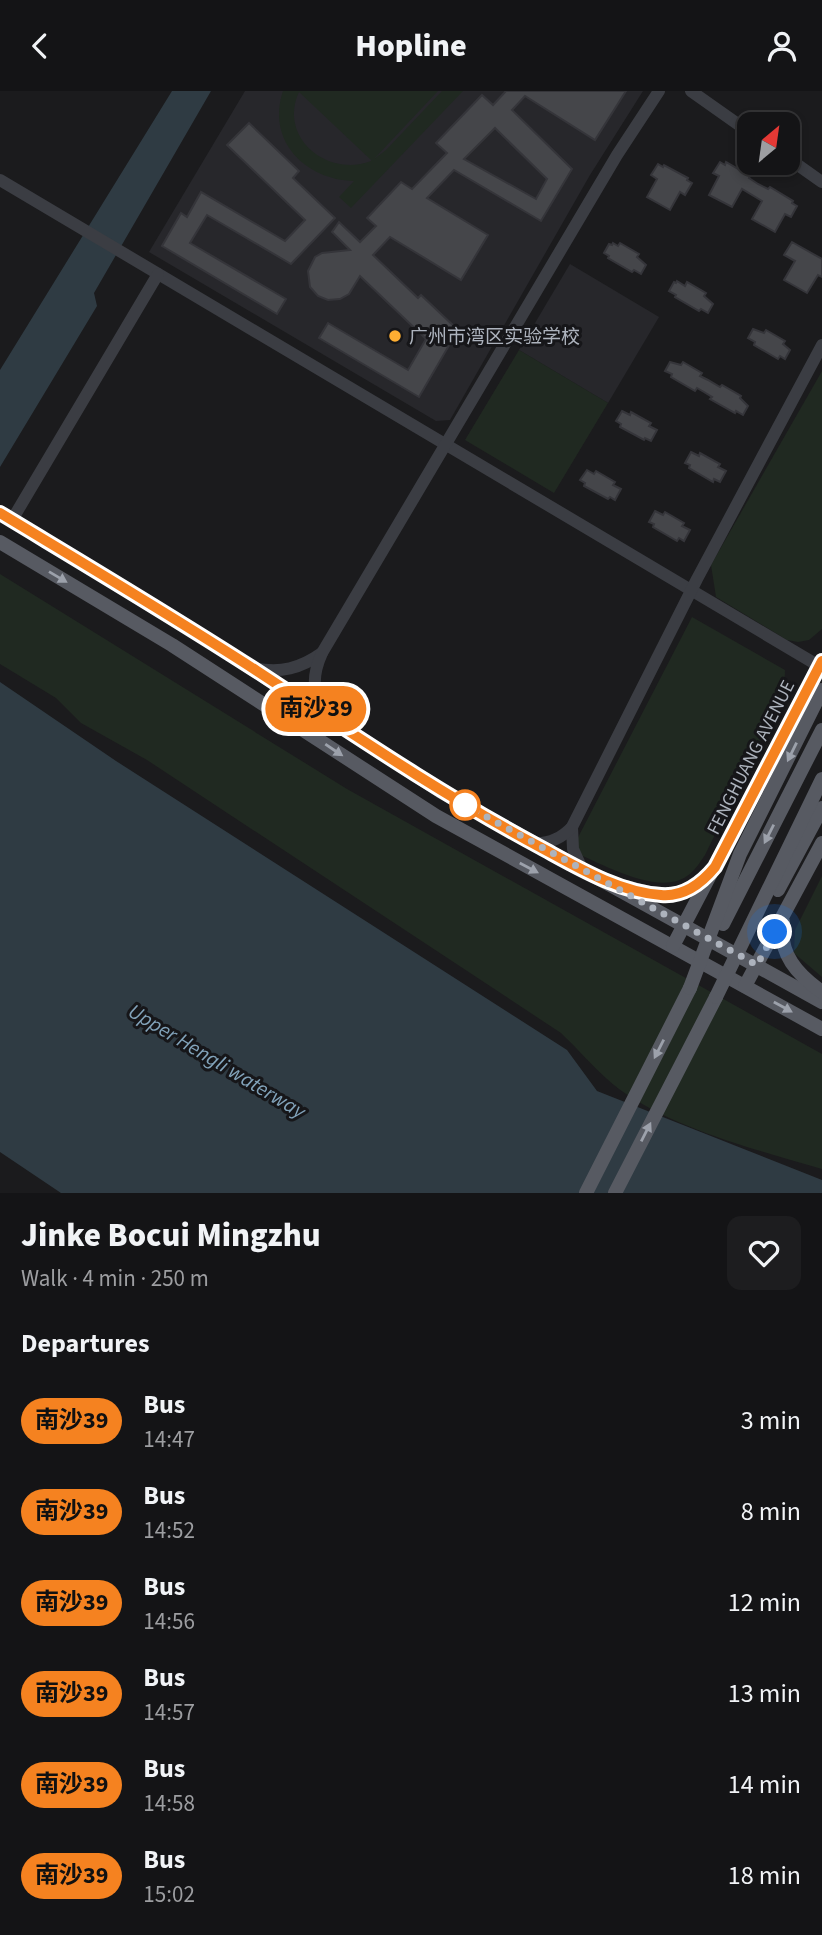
<!DOCTYPE html>
<html lang="en">
<head>
<meta charset="utf-8">
<style>
	body { margin:0; font-family:"Source Sans 3","Noto Sans SC",sans-serif; background:#1d1d1f; color:#f1f3f6; height:100vh; display:flex; flex-direction:column; font-size:26px; white-space:nowrap }
	* { box-sizing:border-box; margin:0 }
	p { font-size:23px; color:#9d9ea1 }
	.icon { flex:none; width:38px; height:38px; fill:none; stroke:currentColor; stroke-width:2; stroke-linecap:round; stroke-linejoin:round }
	.map { position:relative; height:1102px; overflow:hidden }
	.drawer { display:flex; flex-direction:column; background:#141416; flex:1 }
	.drawer>* { flex:none }
	.badge { padding:0 14px; border-radius:23px; font-size:24px; line-height:46px }
	.needle { width:46px; rotate:29deg }
	.buttons { position:absolute; left:737px; top:21px; display:grid; gap:14px }
	.buttons a { display:grid; place-items:center; width:63px; height:63px; border-radius:14px; background:#141416; box-shadow:0 4px 10px #0003,0 0 0 2px #333335; font-size:35px }
	.you { position:absolute; width:35px; height:35px; margin:-18px; border:5px solid #fff; border-radius:50%; background:#1a73e8; box-shadow:0 0 0 10px #1a73e833 }
	.map>.badge { position:absolute; translate:-50% -50%; box-shadow:0 0 0 4px #fff }
	h2 { padding:0 21px; font-size:26px; line-height:63px }
	.round { display:grid; place-items:center; flex:none; width:74px; height:74px; border-radius:14px; background:#1d1d1f }
	.head { display:flex; align-items:center; justify-content:space-between; height:119px; padding:0 21px }
	h1 { font-size:33px; font-weight:800; line-height:52px }
	ul { padding:0; list-style:none }
	li { display:flex; align-items:center; gap:21px; height:91px; padding:0 21px }
	li div { flex:1 }
	li b { display:block; font-size:26px }
	li em { font-style:normal }
	li .badge { min-width:77px; font-weight:700; text-align:center }
	header { display:flex; justify-content:space-between; align-items:center; height:91px; padding:0 21px; background:#141416; font-size:32px; font-weight:800 }
	.map>svg:first-child { display:block }
	.built { fill:#27272b }
	.green { fill:#202921; fill-rule:evenodd }
	.water { fill:#2f3b43 }
	.building { fill:#45464a; stroke:#35353a; stroke-width:2; fill-rule:evenodd }
	.lines { fill:none; stroke-linecap:round; stroke-linejoin:round }
	.minor { stroke:#3b3d43; stroke-width:12 }
	.major { stroke:#575a62; stroke-width:14 }
	.major-bridge { stroke:#575a62; stroke-width:14 }
	.oneway { fill:#9ca1ab }
	.line-casing { stroke:#fff; stroke-width:16 }
	.line { stroke:#f58220; stroke-width:10 }
	.walk { stroke:#adb3bd; stroke-width:7; stroke-dasharray:0 12.6 }
	.poi-dot { fill:#feae32; stroke:#161619; stroke-width:2.5 }
	.stop-dot { fill:#fff; stroke:#f58220; stroke-width:3.5 }
	.labels { text-anchor:middle; stroke-width:6; stroke-linejoin:round; paint-order:stroke }
	.poi-label { font-size:19px; fill:#adb3bd; stroke:#161619; text-anchor:start }
	.street-label { font-size:19px; fill:#adb3bd; stroke:#161619 }
	.water-label { font-size:21px; font-style:italic; fill:#82a3ba; stroke:#161619 }
</style>
</head>
<body>
<header><svg class="icon" aria-label="back" viewBox="0 0 24 24"><path d="M15 5l-7 7 7 7"/></svg>Hopline<svg class="icon" aria-label="person" viewBox="0 0 24 24"><circle cx="12" cy="8" r="4"/><path d="M4 21q1-7 8-7t8 7"/></svg></header>
<div class="map">
<svg width="822" height="1102" viewBox="0 0 822 1102">
	<rect width="100%" height="100%" fill="#1b1b1d"/>
	<g class="built">
		<path d="M 245,0 L 643,0 L 590,84 L 450,329 L 436,330 L 149,161 Z"/>
		<path d="M 570,173 L 659,226 L 608,312 L 519,259 Z"/>
	</g>
	<g class="green">
		<path d="M 283,0 L 438,0 L 374,68 L 386,59 L 442,0 L 463,0 L 351,117 L 339,106 L 354,90 C 306,89 266,50 283,0 ZM 299,1 L 371,69 L 371,70 C 327,87 278,46 299,1 Z"/>
		<path d="M 519,259 L 608,312 L 554,402 L 465,349 Z"/>
		<path d="M 822,280 L 822,538 L 809,549 L 798,551 L 787,549 L 716,506 L 711,474 Z"/>
		<path d="M 0,483 L 347,698 L 822,963 L 822,1078 C 755,1058 676,1039 619,998 C 598,982 580,960 561,942 L 147,669 L 81,632 L 56,607 L 0,573 Z"/>
		<path d="M 692,526 L 785,579 L 784,603 L 705,764 C 700,771 695,780 687,785 C 658,806 601,772 571,760 Z"/>
		<path d="M 822,785 L 822,886 L 794,862 L 795,839 Z"/>
	</g>
	<g class="water">
		<path d="M 172,0 L 211,0 L 94,202 L 97,215 L 0,376 L 0,279 Z"/>
		<path d="M 0,591 L 116,670 L 567,959 L 597,1000 L 822,1089 L 822,1102 L 61,1102 L 0,1061 Z"/>
	</g>
	<g class="building">
		<path d="M 506,0 L 626,0 L 595,49 L 525,5 L 512,19 L 572,78 L 541,130 L 454,79 L 427,107 L 488,144 L 461,189 L 390,146 L 373,164 L 418,207 L 421,204 L 458,239 L 419,306 L 319,247 L 328,232 L 408,279 L 426,248 L 360,185 L 349,203 L 340,208 L 328,209 L 318,205 L 310,196 L 308,180 L 315,166 L 322,162 L 350,159 L 332,141 L 339,131 L 360,151 L 376,135 L 367,127 L 401,91 L 412,98 L 447,62 L 436,52 L 482,4 L 493,14 ZM 495,37 L 547,88 L 536,108 L 464,68 Z"/>
		<path d="M 249,32 L 299,80 L 293,87 L 335,127 L 291,173 L 207,124 L 190,152 L 286,208 L 277,223 L 162,155 L 181,122 L 187,126 L 201,101 L 285,150 L 305,129 L 227,54 Z"/>
		<path d="M 720,71 L 725,74 L 726,71 L 750,85 L 749,87 L 758,93 L 768,98 L 770,96 L 793,110 L 792,112 L 797,115 L 791,126 L 785,123 L 775,141 L 752,128 L 762,110 L 742,98 L 732,116 L 709,104 L 719,85 L 713,82 Z"/>
		<path d="M 658,73 L 663,76 L 664,74 L 688,87 L 687,89 L 692,92 L 685,104 L 680,101 L 670,119 L 647,106 L 657,88 L 651,84 Z"/>
		<path d="M 792,151 L 822,168 L 822,186 L 818,184 L 807,202 L 784,189 L 795,170 L 784,164 Z"/>
		<path d="M 613,152 L 618,155 L 620,152 L 639,163 L 637,166 L 646,174 L 641,183 L 634,179 L 632,181 L 608,167 L 609,165 L 604,162 L 609,153 L 612,154 Z"/>
		<path d="M 677,190 L 685,195 L 687,191 L 706,202 L 704,205 L 713,213 L 708,222 L 701,218 L 699,220 L 675,206 L 676,204 L 669,200 L 674,191 L 676,192 Z"/>
		<path d="M 753,238 L 764,242 L 766,239 L 785,250 L 783,253 L 790,259 L 785,268 L 780,265 L 778,268 L 754,254 L 755,251 L 748,247 Z"/>
		<path d="M 670,271 L 681,274 L 683,271 L 702,282 L 700,285 L 708,289 L 720,296 L 722,294 L 741,305 L 740,307 L 748,315 L 743,324 L 736,320 L 735,322 L 710,308 L 712,306 L 704,301 L 697,297 L 695,300 L 671,286 L 672,283 L 665,280 Z"/>
		<path d="M 622,320 L 630,324 L 631,321 L 651,332 L 649,335 L 657,339 L 651,350 L 645,347 L 644,349 L 620,336 L 621,333 L 616,330 Z"/>
		<path d="M 691,361 L 699,365 L 700,362 L 720,373 L 718,376 L 726,380 L 720,391 L 714,388 L 713,391 L 689,377 L 690,374 L 685,372 Z"/>
		<path d="M 587,379 L 594,383 L 596,380 L 615,391 L 613,394 L 621,398 L 615,409 L 610,406 L 608,408 L 584,395 L 585,392 L 580,389 Z"/>
		<path d="M 655,420 L 663,424 L 665,421 L 684,432 L 682,435 L 690,439 L 684,450 L 679,447 L 677,450 L 653,436 L 654,433 L 649,431 Z"/>
	</g>
	<g class="lines">
		<g class="minor">
			<path d="M 691,0 L 749,41"/>
			<path d="M 788,67 L 822,91"/>
			<path d="M 0,89 L 819,575"/>
			<path d="M 12,429 L 158,183"/>
			<path d="M 254,577 C 280,583 301,577 322,562"/>
			<path d="M 324,624 C 312,602 312,584 322,562 L 617,64 L 659,0"/>
			<path d="M 572,736 L 573,758 L 582,778"/>
			<path d="M 533,752 C 549,753 561,748 572,736 L 697,488 L 822,254"/>
		</g>
		<g class="major">
			<path d="M 0,422 L 185,534 L 440,700 L 822,911"/>
			<path d="M 0,451 L 172,554 L 436,725 L 822,938"/>
			<path d="M 626,796 C 656,805 683,810 707,785"/>
			<path d="M 783,831 C 778,863 798,884 822,901"/>
			<path d="M 673,855 L 822,570"/>
			<path d="M 745,895 L 822,752"/>
			<path d="M 586,1102 L 690,897"/>
			<path d="M 615,1102 L 716,906"/>
		</g>
		<g class="major-bridge">
			<path d="M 778,799 L 822,717"/>
			<path d="M 723,833 L 822,639"/>
			<path d="M 690,897 L 740,763 L 822,599"/>
			<path d="M 716,906 L 822,688"/>
		</g>
	</g>
	<defs><path id="oneway-solid" d="M-6-.8H1V-3.2L6.5 0L1 3.2V.8H-6Z" transform="scale(1.75)"/></defs>
	<g class="oneway">
		<use href="#oneway-solid" transform="translate(58 486) rotate(31)"/>
		<use href="#oneway-solid" transform="translate(334 659) rotate(34)"/>
		<use href="#oneway-solid" transform="translate(792 661) rotate(116)"/>
		<use href="#oneway-solid" transform="translate(769 743) rotate(117)"/>
		<use href="#oneway-solid" transform="translate(529 777) rotate(28)"/>
		<use href="#oneway-solid" transform="translate(783 916) rotate(29)"/>
		<use href="#oneway-solid" transform="translate(659 958) rotate(117)"/>
		<use href="#oneway-solid" transform="translate(646 1041) rotate(-63)"/>
	</g>
	<g class="lines">
		<defs>
			<path id="line" d="M 0,422 C 86,474 172,525 257,580 C 350,641 441,703 540,756 C 577,776 618,801 661,804 C 684,806 701,793 715,776 L 822,570"/>
		</defs>
		<use href="#line" class="line-casing"/>
		<use href="#line" class="line"/>
		<path class="walk" d="M 465,714 L 757,874 L 775,841"/>
	</g>
	<circle class="poi-dot" cx="395" cy="245" r="7"/>
	<circle class="stop-dot" cx="465" cy="714" r="14"/>
	<g class="labels">
		<g class="poi-label">
			<text x="409" y="252">广州市湾区实验学校</text>
		</g>
		<g class="street-label">
			<text transform="translate(750 666) rotate(-63)" y="7">FENGHUANG AVENUE</text>
		</g>
		<g class="water-label">
			<text transform="translate(217 970) rotate(31)" y="7">Upper Hengli waterway</text>
		</g>
	</g>
</svg>
<div class="buttons">
<a><svg class="needle" viewBox="-14 -14 28 28"><path d="M0-13l5 13h-10z" fill="#e53935"/><path d="M0 13l5-13h-10z" fill="#9d9ea1"/></svg></a>
</div>
<div class="you" style="left:775px;top:841px"></div>
<b class="badge" style="left:316px;top:618px;background:#f58220;color:#111">南沙39</b>
</div>
<section class="drawer">
<div class="head"><div><h1>Jinke Bocui Mingzhu</h1><p>Walk · 4 min · 250 m</p></div><a class="round"><svg class="icon" aria-label="heart" viewBox="0 0 24 24"><path d="M12 20l-8-8c-3-5 5-10 8-4 3-6 11-1 8 4z"/></svg></a></div>
<h2>Departures</h2>
<ul>
<li><span class="badge" style="background:#f58220;color:#111">南沙39</span><div><b>Bus</b><p>14:47</p></div><em>3 min</em></li>
<li><span class="badge" style="background:#f58220;color:#111">南沙39</span><div><b>Bus</b><p>14:52</p></div><em>8 min</em></li>
<li><span class="badge" style="background:#f58220;color:#111">南沙39</span><div><b>Bus</b><p>14:56</p></div><em>12 min</em></li>
<li><span class="badge" style="background:#f58220;color:#111">南沙39</span><div><b>Bus</b><p>14:57</p></div><em>13 min</em></li>
<li><span class="badge" style="background:#f58220;color:#111">南沙39</span><div><b>Bus</b><p>14:58</p></div><em>14 min</em></li>
<li><span class="badge" style="background:#f58220;color:#111">南沙39</span><div><b>Bus</b><p>15:02</p></div><em>18 min</em></li>
</ul>
</section>
</body>
</html>
